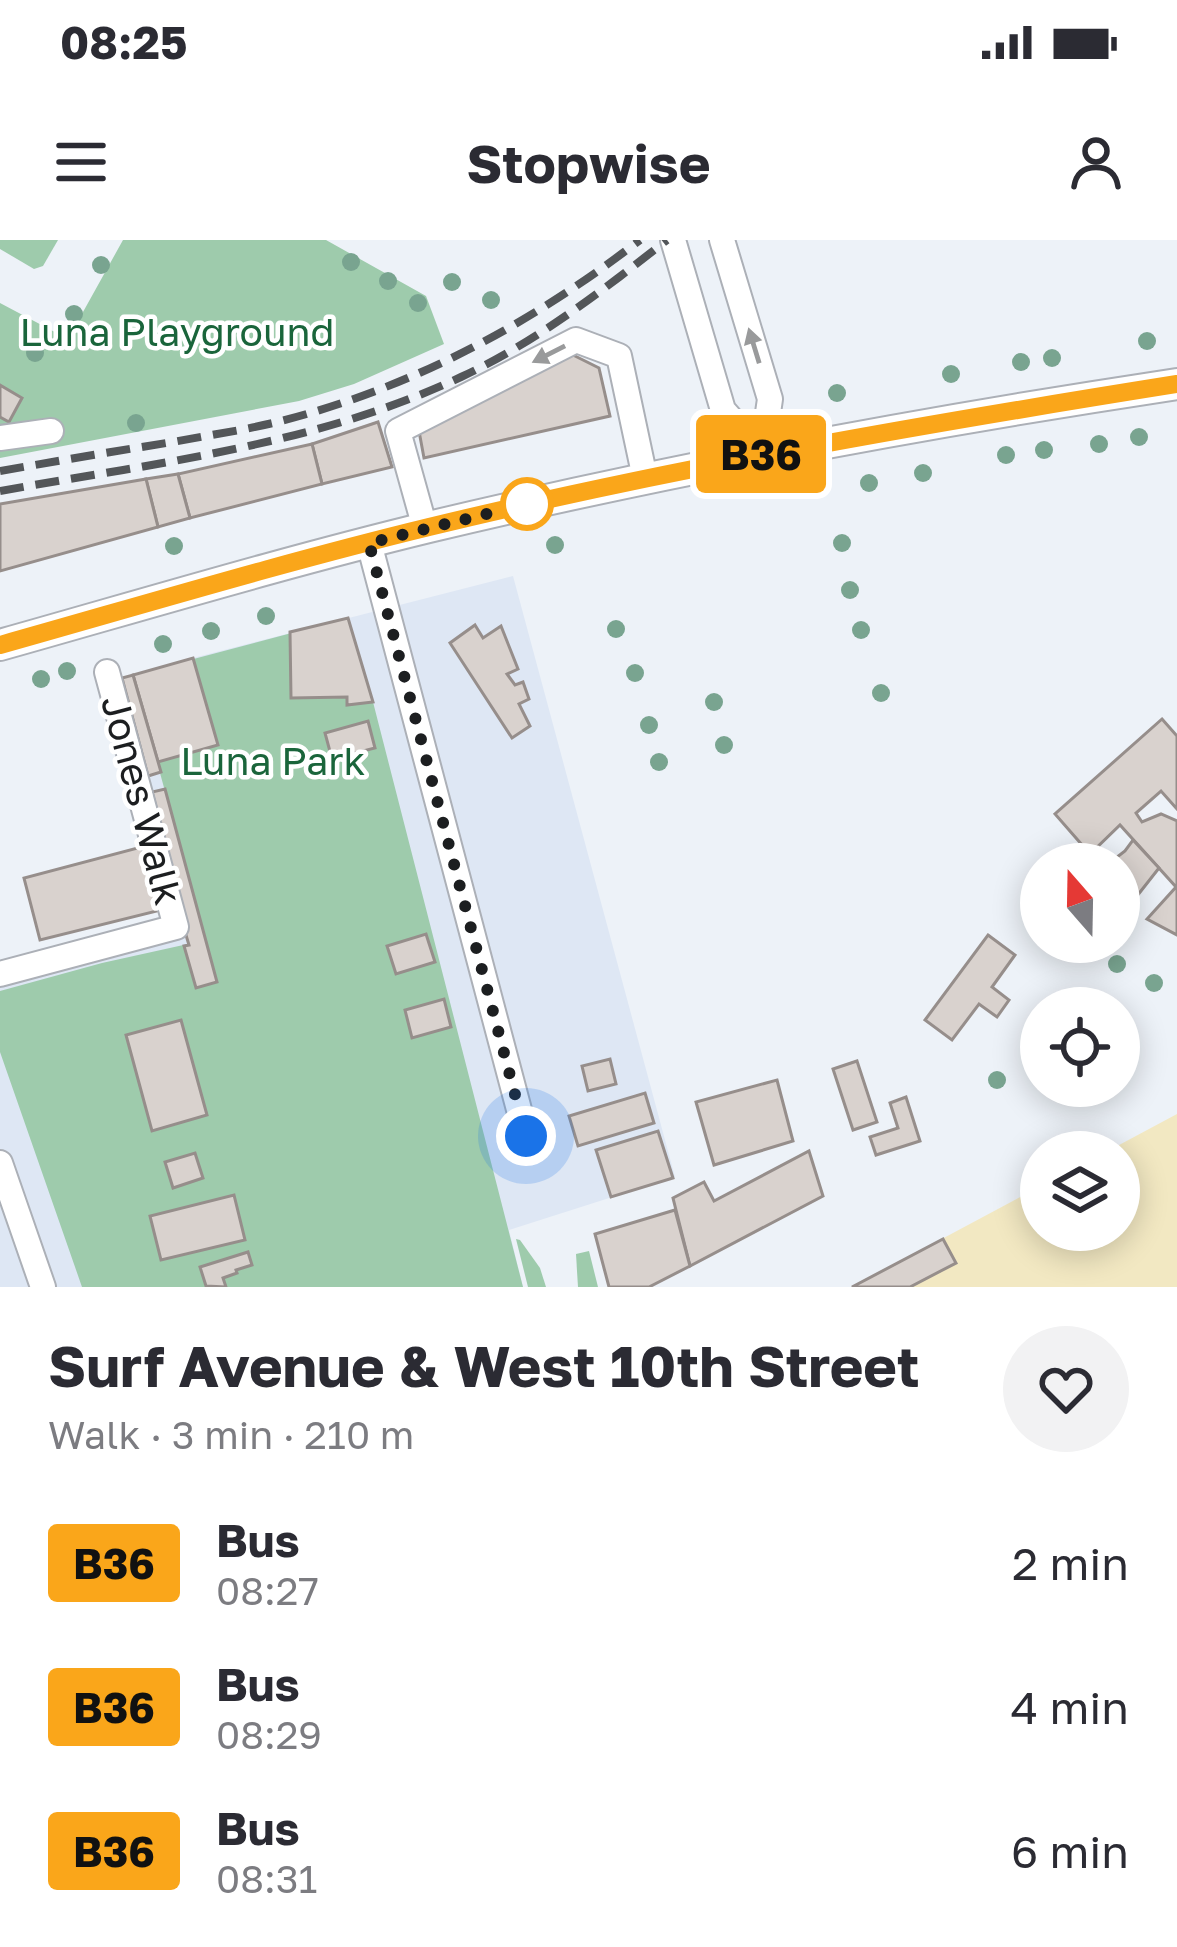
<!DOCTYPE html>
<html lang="en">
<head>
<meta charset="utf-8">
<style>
	body { margin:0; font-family:"Golos Text",sans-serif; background:#f2f2f3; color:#2b2b33; height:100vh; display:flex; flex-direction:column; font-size:45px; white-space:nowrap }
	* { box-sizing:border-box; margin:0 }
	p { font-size:39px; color:#7c7c81 }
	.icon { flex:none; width:66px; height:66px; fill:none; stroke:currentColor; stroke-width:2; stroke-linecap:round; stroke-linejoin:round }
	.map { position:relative; height:1047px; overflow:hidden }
	.panel { display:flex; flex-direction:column; background:#fff; flex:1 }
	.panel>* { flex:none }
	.badge { padding:0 24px; border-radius:9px; font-size:42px; line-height:78px }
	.needle { width:78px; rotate:340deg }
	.fabs { position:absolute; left:1020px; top:603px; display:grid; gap:24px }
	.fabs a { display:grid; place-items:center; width:120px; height:120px; border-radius:50%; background:#fff; box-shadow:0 6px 30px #0003; font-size:60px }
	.you { position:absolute; width:60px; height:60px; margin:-30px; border:9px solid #fff; border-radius:50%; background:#1a73e8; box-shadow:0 0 0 18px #1a73e833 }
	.map>.badge { position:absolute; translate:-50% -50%; box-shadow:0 0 0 6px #fff }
	.round { display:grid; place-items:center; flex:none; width:126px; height:126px; border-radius:63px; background:#f2f2f3 }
	.headline { display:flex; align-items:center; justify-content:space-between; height:204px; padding:0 48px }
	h1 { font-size:57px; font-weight:700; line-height:90px }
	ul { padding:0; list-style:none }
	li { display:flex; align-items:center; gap:36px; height:144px; padding:0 48px }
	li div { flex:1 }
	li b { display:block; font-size:45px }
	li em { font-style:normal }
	li .badge { min-width:132px; font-weight:700; text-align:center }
	.status { display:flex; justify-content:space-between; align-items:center; height:84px; padding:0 60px; background:#fff; direction:ltr }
	.status svg { height:33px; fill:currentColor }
	header { display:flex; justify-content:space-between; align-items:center; height:156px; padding:0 48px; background:#fff; font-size:54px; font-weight:700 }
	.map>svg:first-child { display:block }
	.built { fill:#dee7f4 }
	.green { fill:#9ecbac }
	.sand { fill:#f2e8c2 }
	.building { fill:#d9d2ce; stroke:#968e8b; stroke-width:3 }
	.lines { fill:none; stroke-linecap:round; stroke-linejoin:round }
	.minor-casing { stroke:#acb0b7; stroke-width:28 }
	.major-casing { stroke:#acb0b7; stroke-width:34 }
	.minor { stroke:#fff; stroke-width:24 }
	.major { stroke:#fff; stroke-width:30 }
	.rail { stroke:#535659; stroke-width:8; stroke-dasharray:24 12; stroke-linecap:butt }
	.tree { fill:#79a490 }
	.oneway { fill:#999a9b }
	.line-casing { stroke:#fff; stroke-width:27 }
	.line { stroke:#faa61a; stroke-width:18 }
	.walk { stroke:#1c1e20; stroke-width:12; stroke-dasharray:0 21.6 }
	.stop-dot { fill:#fff; stroke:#faa61a; stroke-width:6 }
	.labels { text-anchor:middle; stroke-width:9; stroke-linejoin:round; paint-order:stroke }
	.park-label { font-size:39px; fill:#1a653b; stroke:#fff }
	.street-label { font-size:39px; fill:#1c1e20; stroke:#fff }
</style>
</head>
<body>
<div class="status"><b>08:25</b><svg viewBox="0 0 49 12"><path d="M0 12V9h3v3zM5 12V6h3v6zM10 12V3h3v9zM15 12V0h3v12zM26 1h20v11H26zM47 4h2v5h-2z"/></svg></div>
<header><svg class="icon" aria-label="menu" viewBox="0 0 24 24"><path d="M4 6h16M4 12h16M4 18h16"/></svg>Stopwise<svg class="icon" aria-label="person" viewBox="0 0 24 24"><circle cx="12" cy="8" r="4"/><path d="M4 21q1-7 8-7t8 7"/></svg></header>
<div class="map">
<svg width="1177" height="1047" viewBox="0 0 1177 1047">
	<rect width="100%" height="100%" fill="#edf2f8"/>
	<path class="built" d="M 513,336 L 675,937 L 509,990 L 523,1047 L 0,1047 L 0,732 L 170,680 L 105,444 L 193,418 Z"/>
	<g class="green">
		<path d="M 0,0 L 58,0 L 43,26 L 34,29 L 0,9 Z"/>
		<path d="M 123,0 L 326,0 L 426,56 L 444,104 L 354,144 L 299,161 L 0,218 L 0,63 L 68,99 Z"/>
		<path d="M 348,378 L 373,462 L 523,1047 L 82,1047 L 0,812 L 0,751 L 102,723 L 206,700 L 133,435 Z"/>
		<path d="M 516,999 L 520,1000 L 540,1028 L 546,1047 L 528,1047 Z"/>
		<path d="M 589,1011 L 598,1047 L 578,1047 L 576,1014 Z"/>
	</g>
	<path class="sand" d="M 1177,874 L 1177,1047 L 852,1047 L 1041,946 L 1041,990 L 1119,990 L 1119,912 L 1106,912 Z"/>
	<g class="building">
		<path d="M 569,113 L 599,128 L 610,176 L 424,218 L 419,191 Z"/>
		<path d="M 0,145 L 22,158 L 9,182 L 0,177 Z"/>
		<path d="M 378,182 L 392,227 L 322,244 L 312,204 Z"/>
		<path d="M 312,204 L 322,244 L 190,278 L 178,234 Z"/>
		<path d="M 178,234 L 190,278 L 158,287 L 146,239 Z"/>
		<path d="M 146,239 L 158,287 L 0,331 L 0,264 Z"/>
		<path d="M 348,378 L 373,462 L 347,465 L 347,457 L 291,458 L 290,392 Z"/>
		<path d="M 475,385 L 483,398 L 501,386 L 518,429 L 507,434 L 515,445 L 523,442 L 529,459 L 519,464 L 530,486 L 512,498 L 450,403 Z"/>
		<path d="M 193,418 L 218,505 L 158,522 L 133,435 Z"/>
		<path d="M 133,435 L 161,532 L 148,536 L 122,438 Z"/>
		<path d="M 1162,479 L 1177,496 L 1177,569 L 1161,551 L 1136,573 L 1142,582 L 1161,574 L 1177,581 L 1177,695 L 1147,679 L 1176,647 L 1120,585 L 1090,614 L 1055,574 Z"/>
		<path d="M 368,481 L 375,508 L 332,519 L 325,493 Z"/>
		<path d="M 165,549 L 217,742 L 196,748 L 184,706 L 189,705 L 177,665 L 179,654 L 152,552 Z"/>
		<path d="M 1133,600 L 1159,628 L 1137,656 L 1130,688 L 1119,658 L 1119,624 L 1108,624 L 1125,611 Z"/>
		<path d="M 145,606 L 161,670 L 40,700 L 24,638 Z"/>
		<path d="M 426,694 L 435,722 L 396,734 L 387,706 Z"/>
		<path d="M 988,695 L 1015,715 L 992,747 L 1009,760 L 997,777 L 979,764 L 952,800 L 925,780 Z"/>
		<path d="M 444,759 L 451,787 L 412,798 L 405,770 Z"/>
		<path d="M 181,780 L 207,875 L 152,891 L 126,795 Z"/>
		<path d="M 610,819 L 616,844 L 588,851 L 582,826 Z"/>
		<path d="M 857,821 L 877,882 L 853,890 L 833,829 Z"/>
		<path d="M 777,840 L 793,901 L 714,925 L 696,862 Z"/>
		<path d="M 645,853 L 654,883 L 578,906 L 569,876 Z"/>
		<path d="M 906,857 L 920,901 L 876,915 L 870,897 L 898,888 L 890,863 Z"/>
		<path d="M 658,891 L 673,938 L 611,957 L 596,910 Z"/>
		<path d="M 809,911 L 823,956 L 690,1026 L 673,958 L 704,942 L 714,961 Z"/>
		<path d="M 195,913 L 203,938 L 173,948 L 165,922 Z"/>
		<path d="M 234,955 L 245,1000 L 161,1020 L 150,976 Z"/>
		<path d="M 675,970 L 690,1026 L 649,1047 L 609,1047 L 595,994 Z"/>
		<path d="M 943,999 L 956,1023 L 910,1047 L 852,1047 Z"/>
		<path d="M 248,1012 L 252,1025 L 236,1030 L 237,1033 L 223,1038 L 226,1047 L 206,1046 L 200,1027 Z"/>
	</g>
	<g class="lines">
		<defs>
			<g id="minor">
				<path d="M 673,0 L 723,170 L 762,214"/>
				<path d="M 722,0 L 770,159 L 762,214"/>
				<path d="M 0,198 L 51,191"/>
				<path d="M 425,288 L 398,191 L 576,100 L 619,116 L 645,238"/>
				<path d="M 369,303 L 526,896"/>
				<path d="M 0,734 L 176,687 L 107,432"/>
				<path d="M 0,923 L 43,1047"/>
			</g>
			<path id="major" d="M 0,405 C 142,365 285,322 429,287 C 676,228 926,182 1177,144"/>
		</defs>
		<use href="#minor" class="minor-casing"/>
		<use href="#major" class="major-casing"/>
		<use href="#minor" class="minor"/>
		<use href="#major" class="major"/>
		<g class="rail">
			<path d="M 0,231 C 58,221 115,211 173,202 C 209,195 246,190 281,181 C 414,147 532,83 640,0"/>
			<path d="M 0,251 C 156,223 316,205 461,137 C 536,102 602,51 667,0"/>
		</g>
	</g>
	<g class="tree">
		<circle cx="351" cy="22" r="9"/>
		<circle cx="101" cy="25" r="9"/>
		<circle cx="388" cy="41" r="9"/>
		<circle cx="452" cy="42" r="9"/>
		<circle cx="491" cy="60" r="9"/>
		<circle cx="418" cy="63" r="9"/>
		<circle cx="74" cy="74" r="9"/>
		<circle cx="1147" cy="101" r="9"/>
		<circle cx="35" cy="113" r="9"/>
		<circle cx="1052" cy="118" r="9"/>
		<circle cx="1021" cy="122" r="9"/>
		<circle cx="951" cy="134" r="9"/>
		<circle cx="837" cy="153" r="9"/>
		<circle cx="136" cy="183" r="9"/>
		<circle cx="1139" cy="197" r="9"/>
		<circle cx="1099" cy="204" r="9"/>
		<circle cx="1044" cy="210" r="9"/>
		<circle cx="1006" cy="215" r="9"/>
		<circle cx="923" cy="233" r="9"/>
		<circle cx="869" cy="243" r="9"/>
		<circle cx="842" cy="303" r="9"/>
		<circle cx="555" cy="305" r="9"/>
		<circle cx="174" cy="306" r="9"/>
		<circle cx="850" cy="350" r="9"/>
		<circle cx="266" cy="376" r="9"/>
		<circle cx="616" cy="389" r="9"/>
		<circle cx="861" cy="390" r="9"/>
		<circle cx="211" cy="391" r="9"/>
		<circle cx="163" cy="404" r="9"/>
		<circle cx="67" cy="431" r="9"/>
		<circle cx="635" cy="433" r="9"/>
		<circle cx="41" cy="439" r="9"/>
		<circle cx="881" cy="453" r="9"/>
		<circle cx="714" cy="462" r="9"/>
		<circle cx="649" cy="485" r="9"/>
		<circle cx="724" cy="505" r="9"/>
		<circle cx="659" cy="522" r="9"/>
		<circle cx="1117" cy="724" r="9"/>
		<circle cx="1154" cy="743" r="9"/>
		<circle cx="997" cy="840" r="9"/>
	</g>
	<defs><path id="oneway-solid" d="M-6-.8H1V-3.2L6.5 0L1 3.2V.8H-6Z" transform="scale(3)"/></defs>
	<g class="oneway">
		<use href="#oneway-solid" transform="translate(754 106) rotate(-107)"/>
		<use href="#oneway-solid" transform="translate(549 114) rotate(153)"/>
	</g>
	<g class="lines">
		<defs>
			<path id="line" d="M 0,405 C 142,365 285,322 429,287 C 676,227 926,184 1177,144"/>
		</defs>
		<use href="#line" class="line-casing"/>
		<use href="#line" class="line"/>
		<path class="walk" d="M 526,896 L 369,303 L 527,264"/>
	</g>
	<circle class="stop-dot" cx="527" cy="264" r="24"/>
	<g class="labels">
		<g class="park-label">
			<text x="177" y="106">Luna Playground</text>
			<text x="273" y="535">Luna Park</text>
		</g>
		<g class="street-label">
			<text transform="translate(142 560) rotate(75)" y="14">Jones Walk</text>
		</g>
	</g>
</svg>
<div class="fabs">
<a><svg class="needle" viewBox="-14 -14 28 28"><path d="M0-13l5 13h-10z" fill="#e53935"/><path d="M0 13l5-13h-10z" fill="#7c7c81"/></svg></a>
<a><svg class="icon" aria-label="locate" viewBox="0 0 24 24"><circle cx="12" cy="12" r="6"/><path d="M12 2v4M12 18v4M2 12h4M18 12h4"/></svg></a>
<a><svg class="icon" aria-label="layers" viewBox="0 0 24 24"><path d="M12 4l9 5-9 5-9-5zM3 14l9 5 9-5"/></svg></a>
</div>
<div class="you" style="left:526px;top:896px"></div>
<b class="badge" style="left:761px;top:214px;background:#faa61a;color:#111">B36</b>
</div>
<section class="panel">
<div class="headline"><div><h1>Surf Avenue &amp; West 10th Street</h1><p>Walk · 3 min · 210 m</p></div><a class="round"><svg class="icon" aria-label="heart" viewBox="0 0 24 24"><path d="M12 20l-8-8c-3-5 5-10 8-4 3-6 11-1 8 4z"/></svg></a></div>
<ul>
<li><span class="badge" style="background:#faa61a;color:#111">B36</span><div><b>Bus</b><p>08:27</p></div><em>2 min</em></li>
<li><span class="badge" style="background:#faa61a;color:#111">B36</span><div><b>Bus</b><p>08:29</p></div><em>4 min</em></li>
<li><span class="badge" style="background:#faa61a;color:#111">B36</span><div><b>Bus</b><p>08:31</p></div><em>6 min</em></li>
</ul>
</section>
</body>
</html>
